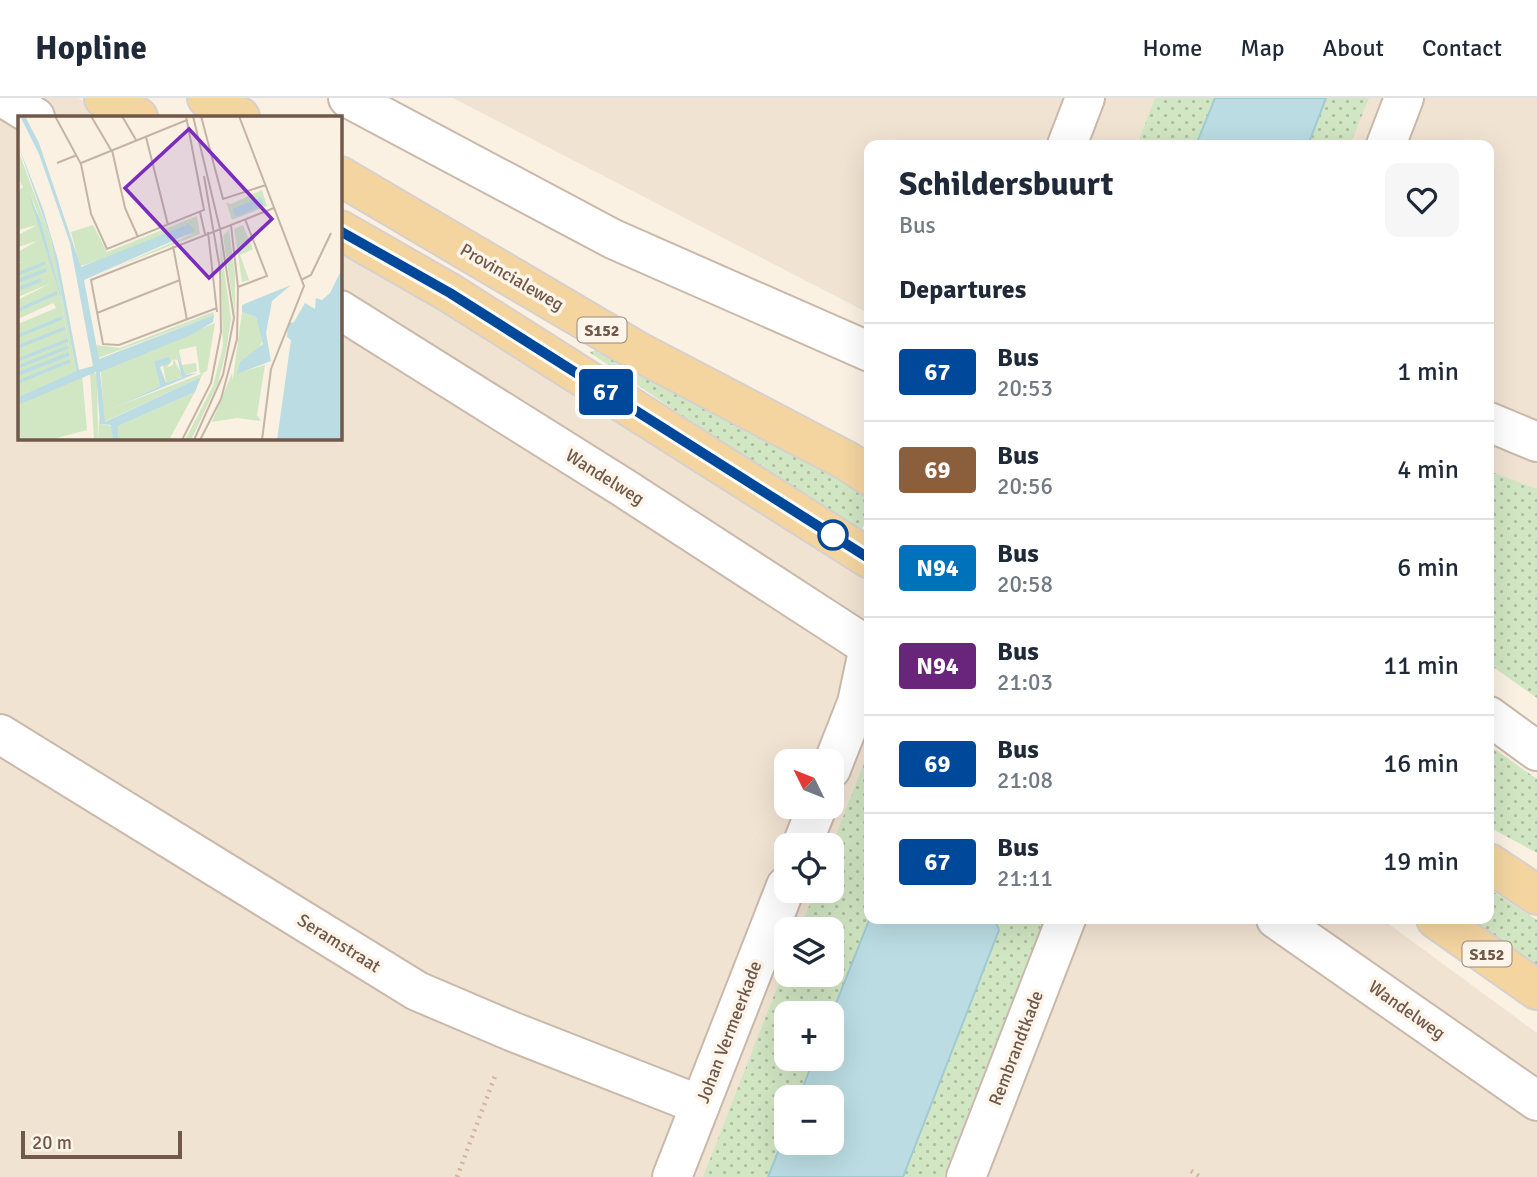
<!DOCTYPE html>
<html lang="en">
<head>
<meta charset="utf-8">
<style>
	body { margin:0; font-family:Signika,sans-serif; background:#f6f6f7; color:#1f2937; height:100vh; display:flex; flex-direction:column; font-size:26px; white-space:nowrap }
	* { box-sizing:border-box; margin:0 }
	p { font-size:23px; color:#747a83 }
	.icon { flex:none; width:38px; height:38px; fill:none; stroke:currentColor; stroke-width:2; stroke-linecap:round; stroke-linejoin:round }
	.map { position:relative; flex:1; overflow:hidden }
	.drawer { position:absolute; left:864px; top:42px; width:630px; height:784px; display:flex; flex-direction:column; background:#fff; border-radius:14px; box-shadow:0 7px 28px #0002 }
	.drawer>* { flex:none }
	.badge { padding:0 14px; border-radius:5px; font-size:24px; line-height:46px }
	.needle { width:46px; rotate:313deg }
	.buttons { position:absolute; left:774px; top:651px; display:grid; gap:14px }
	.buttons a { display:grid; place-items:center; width:70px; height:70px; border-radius:14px; background:#fff; box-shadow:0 7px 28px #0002; font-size:35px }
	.scale { position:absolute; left:21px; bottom:18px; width:161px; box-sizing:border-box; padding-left:7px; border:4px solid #70584b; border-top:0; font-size:19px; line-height:24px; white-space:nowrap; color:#70584b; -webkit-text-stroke:5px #fdf5e9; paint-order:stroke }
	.map>.badge { position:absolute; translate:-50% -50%; box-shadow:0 0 0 4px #fff }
	h2 { padding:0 35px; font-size:26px; line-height:63px }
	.round { display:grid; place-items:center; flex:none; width:74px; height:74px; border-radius:14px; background:#f6f6f7 }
	.overview { display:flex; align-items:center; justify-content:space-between; height:119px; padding:0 35px }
	h1 { font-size:33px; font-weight:700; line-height:52px }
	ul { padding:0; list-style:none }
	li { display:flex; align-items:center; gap:21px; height:98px; padding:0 35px; border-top:2px solid #e0e1e3 }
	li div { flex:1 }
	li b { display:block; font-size:26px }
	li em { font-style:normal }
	li .badge { min-width:77px; font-weight:700; text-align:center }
	header { display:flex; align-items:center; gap:42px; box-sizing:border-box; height:98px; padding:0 35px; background:#fff; border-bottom:2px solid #e0e1e3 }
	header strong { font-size:33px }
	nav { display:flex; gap:38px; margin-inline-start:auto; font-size:24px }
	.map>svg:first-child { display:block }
	.residential { fill:#f1e3d2; fill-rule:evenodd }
	.grass { fill:url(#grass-dots) }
	.water { fill:#badce2; stroke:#a1cbd3; stroke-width:2 }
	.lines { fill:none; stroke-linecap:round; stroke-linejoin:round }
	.minor-casing { stroke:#cab9ab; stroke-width:42 }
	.tertiary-casing { stroke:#cab9ab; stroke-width:42 }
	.primary-casing { stroke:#d7d0cd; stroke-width:42 }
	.path { stroke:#d2b4a1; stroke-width:4.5; stroke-dasharray:2 5; stroke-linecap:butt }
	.minor { stroke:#fff; stroke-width:38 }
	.tertiary { stroke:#fff; stroke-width:38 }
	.primary { stroke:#f4d5a0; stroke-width:38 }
	.line-casing { stroke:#fff; stroke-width:16 }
	.line { stroke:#004899; stroke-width:10 }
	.stop-dot { fill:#fff; stroke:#004899; stroke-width:3.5 }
	.labels { text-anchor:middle; stroke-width:7; stroke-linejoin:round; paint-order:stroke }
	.shield { fill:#fdf5e9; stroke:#9a877a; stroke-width:2 }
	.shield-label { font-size:16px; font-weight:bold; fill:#70584b }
	.street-label { font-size:18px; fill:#70584b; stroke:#fdf5e9 }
	.inset-river { fill:none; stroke:#badce2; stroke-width:3.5 }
	.inset-road { fill:none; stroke:#c3b4a6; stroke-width:2 }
	.view { fill:#7b2cbf; fill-opacity:0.15; stroke:#7b2cbf; stroke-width:3.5 }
	.inset-edge { fill:none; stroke:#70584b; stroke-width:3.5 }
</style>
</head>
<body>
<header>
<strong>Hopline</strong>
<nav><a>Home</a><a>Map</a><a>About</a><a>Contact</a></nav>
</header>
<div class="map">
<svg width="1537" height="1079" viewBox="0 0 1537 1079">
	<defs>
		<pattern id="grass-dots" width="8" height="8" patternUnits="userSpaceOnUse" patternTransform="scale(1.75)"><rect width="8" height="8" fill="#d1e6c3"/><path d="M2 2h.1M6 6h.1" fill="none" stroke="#aebda0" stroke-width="1.8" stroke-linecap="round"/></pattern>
	</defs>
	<rect width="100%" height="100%" fill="#faf1e3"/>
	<g class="residential">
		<path d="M 0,0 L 78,0 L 112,19 L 19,19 L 19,340 L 340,340 L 340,147 L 870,476 L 870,821 L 1382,821 L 1537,935 L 1537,1079 L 0,1079 ZM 786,663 L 831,663 L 831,709 L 786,709 ZM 786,747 L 831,747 L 831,793 L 786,793 ZM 786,831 L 831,831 L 831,877 L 786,877 ZM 786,915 L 831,915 L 831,961 L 786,961 ZM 786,999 L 831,999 L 831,1045 L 786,1045 Z"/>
		<path d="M 453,0 L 1537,0 L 1537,596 L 1489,565 L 1489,47 L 870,47 L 870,216 Z"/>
	</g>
	<g class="grass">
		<path d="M 1155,0 L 1215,0 L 1196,47 L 1137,47 Z"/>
		<path d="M 1326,0 L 1369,0 L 1350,47 L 1308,47 Z"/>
		<path d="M 597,252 L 870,397 L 870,412 L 859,438 L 589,254 Z"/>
		<path d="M 1489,373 L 1537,391 L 1537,600 L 1489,566 Z"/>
		<path d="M 1489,647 L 1537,681 L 1537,755 L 1489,729 Z"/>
		<path d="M 870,659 L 870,820 L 831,918 L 831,915 L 786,915 L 786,961 L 814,961 L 799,999 L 786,999 L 786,1034 L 768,1079 L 703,1079 L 786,867 L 786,877 L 831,877 L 831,831 L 800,831 L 815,793 L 831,793 L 831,750 L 866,660 Z"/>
		<path d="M 1489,791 L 1537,822 L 1537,877 L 1458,821 L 1489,821 Z"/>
		<path d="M 994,821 L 1044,821 L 943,1079 L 903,1079 L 998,832 Z"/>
	</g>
	<g class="water">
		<path d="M 1215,0 L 1326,0 L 1308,47 L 1196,47 Z"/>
		<path d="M 870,820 L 994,821 L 999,832 L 903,1079 L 768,1079 L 786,1034 L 786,1045 L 831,1045 L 831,999 L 799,999 L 814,961 L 831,961 L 831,918 Z"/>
	</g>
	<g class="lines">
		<defs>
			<g id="minor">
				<path d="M 4,0 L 35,19"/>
				<path d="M 348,0 L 613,141 L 870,254"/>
				<path d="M 1067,47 L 1085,0"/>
				<path d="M 340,212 L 624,390 L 869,549 L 857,605 L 831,671"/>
				<path d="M 1489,324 L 1537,344"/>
				<path d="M 1489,618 L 1537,653"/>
				<path d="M 0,636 L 417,893 L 511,933 L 700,1007"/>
				<path d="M 802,747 L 817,709"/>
				<path d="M 1276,821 L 1537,1003"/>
				<path d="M 672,1079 L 786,788"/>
				<path d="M 966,1079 L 1066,821"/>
			</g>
			<path id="tertiary" d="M 1386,47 L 1404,0"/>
			<g id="primary">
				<path d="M 104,0 L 138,19"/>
				<path d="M 207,0 L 240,19"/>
				<path d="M 340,78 L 639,254 L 847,363 L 870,378"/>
				<path d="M 340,132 L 450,195 L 870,461"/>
				<path d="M 1489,765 L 1537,797"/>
				<path d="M 1436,821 L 1537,892"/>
			</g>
		</defs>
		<use href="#minor" class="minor-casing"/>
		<use href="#tertiary" class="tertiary-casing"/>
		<use href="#primary" class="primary-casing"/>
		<g class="path">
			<path d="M 1191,1073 L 1201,1079"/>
			<path d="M 457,1079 L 495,978"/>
		</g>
		<use href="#minor" class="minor"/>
		<use href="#tertiary" class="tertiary"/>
		<use href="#primary" class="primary"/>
	</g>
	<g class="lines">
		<defs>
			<path id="line" d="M 340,133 L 450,195 L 870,461"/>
		</defs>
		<use href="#line" class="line-casing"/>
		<use href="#line" class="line"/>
	</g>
	<circle class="stop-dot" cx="833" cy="437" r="14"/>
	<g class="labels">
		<g class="shield">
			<rect x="577.5" y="219.5" width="49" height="25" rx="5"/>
			<rect x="1462.5" y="843.5" width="49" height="25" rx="5"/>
		</g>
		<g class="shield-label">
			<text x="602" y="238">S152</text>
			<text x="1487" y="862">S152</text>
		</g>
		<g class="street-label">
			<text transform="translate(512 179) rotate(30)" y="6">Provincialeweg</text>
			<text transform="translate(605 379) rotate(32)" y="6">Wandelweg</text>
			<text transform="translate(339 845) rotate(32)" y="6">Seramstraat</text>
			<text transform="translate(1407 912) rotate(35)" y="6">Wandelweg</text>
			<text transform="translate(729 934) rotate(-69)" y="6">Johan Vermeerkade</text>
			<text transform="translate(1016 950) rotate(-69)" y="6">Rembrandtkade</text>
		</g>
	</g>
	<g transform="translate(18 18)">
		<rect width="324" height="324" fill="#faf1e3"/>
		<path d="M 244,74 L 249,90 L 214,104 L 208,86 L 213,88 ZM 179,100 L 182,118 L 98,151 L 176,117 L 62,150 L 53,116 L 75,109 L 89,136 ZM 225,109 L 235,133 L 222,139 L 231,164 L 224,166 L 216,113 ZM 211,113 L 217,159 L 217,199 L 205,120 ZM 202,123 L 213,203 L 208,235 L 200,267 L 173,324 L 167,324 L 195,270 L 205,230 ZM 195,196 L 196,199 L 80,242 L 78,229 L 102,232 ZM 224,196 L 238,201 L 245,225 L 236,239 L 222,246 L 220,257 L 247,249 L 239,299 L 243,305 L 219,302 L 211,291 ZM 197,207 L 189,255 L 182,258 L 178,230 L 161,234 L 164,249 L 178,247 L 179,255 L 168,259 L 158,238 L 159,244 L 155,243 L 148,253 L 148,267 L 144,243 L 136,245 L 142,270 L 95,292 L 186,257 L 183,261 L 86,306 L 83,255 ZM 72,256 L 79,258 L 80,324 L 76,324 ZM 177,276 L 151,324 L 100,324 L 100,310 Z" fill="#d1e6c3"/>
		<path d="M 155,242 L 165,260 L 148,267 L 148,252 L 155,249 ZM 214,257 L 216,275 L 211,291 L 219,302 L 194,306 ZM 81,301 L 82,308 L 94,310 L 95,324 L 80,324 Z" fill="#d1e6c3"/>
		<path d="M 0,34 L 33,123 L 60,255 L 0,281 L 0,208 L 38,192 L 35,187 L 0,203 L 0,184 L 33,167 L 0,181 L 0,148 L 4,146 L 0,146 L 0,136 L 19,125 L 0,131 L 0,119 L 19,109 L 0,114 L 0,75 L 5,71 L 0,62 ZM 13,79 L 22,103 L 44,182 L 54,251 L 44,187 ZM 64,259 L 69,314 L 35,323 L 0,324 L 0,289 Z" fill="#d1e6c3" fill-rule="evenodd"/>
		<path d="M 2,0 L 7,0 L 21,27 L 63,151 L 171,108 L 177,115 L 66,164 L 81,243 L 196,199 L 195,206 L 173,219 L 82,256 L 87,306 L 183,261 L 177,276 L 100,310 L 100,324 L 95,324 L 93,309 L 82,308 L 78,256 L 0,289 L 0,281 L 59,255 L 33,123 L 0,29 L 25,93 L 40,144 L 61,254 L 75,250 L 52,127 L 21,38 ZM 11,79 L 22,103 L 44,182 L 55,251 L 44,186 ZM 243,81 L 246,89 L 218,101 L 216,97 L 215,93 ZM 324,136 L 324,324 L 259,324 L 273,224 L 269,221 L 270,207 L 276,206 L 287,187 L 297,193 L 298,182 L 304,184 L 312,177 L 322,157 ZM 273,169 L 254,185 L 248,217 L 253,245 L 219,258 L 222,246 L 245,228 L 238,201 L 224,196 L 224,189 ZM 158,237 L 168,259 L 179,257 L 95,292 L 142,270 L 136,245 L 151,241 L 153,246 L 142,251 L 148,267 L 164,261 Z" fill="#badce2"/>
		<path class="inset-river" d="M 0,158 L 27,147M 0,165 L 28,154M 0,173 L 23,164M 0,194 L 39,177M 0,220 L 44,202M 0,231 L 47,212M 0,244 L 50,224M 0,251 L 50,231M 0,258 L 51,238M 0,266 L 52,245"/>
		<path class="inset-road" d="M 37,0 L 63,48 L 73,98 L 89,133 L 186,94 L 168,0M 73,0 L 93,34M 104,0 L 118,24M 175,0 L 202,113 L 216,202 L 205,259 L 176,324M 183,0 L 205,83 L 248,69M 221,0 L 286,170 L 253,253 L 244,324M 128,21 L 150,109M 94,34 L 107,92 L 120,121M 39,47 L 59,39M 63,47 L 169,4M 182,96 L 187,118M 190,116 L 199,196M 155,130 L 169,204M 283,164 L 293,159 L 313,117M 220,171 L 249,160 L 227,103M 199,192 L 101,229 L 85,228 L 73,164 L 256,92M 79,197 L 162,164M 164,324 L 193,267 L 203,216 L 202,153 L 186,60M 182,324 L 203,283 L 219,223 L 220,171 L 213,109"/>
		<path class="view" d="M 171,13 L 254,103 L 191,162 L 107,72 Z"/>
		<rect width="324" height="324" class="inset-edge"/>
	</g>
</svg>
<div class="buttons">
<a><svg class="needle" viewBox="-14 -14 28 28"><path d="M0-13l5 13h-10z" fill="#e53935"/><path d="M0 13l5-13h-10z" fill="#747a83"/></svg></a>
<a><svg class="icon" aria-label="locate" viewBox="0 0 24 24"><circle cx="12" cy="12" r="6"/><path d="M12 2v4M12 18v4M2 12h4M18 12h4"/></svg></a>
<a><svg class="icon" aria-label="layers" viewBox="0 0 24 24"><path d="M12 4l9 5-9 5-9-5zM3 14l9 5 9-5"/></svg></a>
<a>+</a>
<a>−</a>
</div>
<div class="scale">20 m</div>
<b class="badge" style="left:606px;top:294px;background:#004899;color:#fff">67</b>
<section class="drawer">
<div class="overview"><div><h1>Schildersbuurt</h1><p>Bus</p></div><a class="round"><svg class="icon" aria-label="heart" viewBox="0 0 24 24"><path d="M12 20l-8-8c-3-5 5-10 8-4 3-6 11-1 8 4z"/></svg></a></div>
<h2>Departures</h2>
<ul>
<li><span class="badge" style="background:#004899;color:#fff">67</span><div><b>Bus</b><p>20:53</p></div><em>1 min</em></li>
<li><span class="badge" style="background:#8b5e3c;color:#fff">69</span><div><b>Bus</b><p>20:56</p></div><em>4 min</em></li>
<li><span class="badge" style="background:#0072bc;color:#fff">N94</span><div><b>Bus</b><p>20:58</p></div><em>6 min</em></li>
<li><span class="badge" style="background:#68257a;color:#fff">N94</span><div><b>Bus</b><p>21:03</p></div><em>11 min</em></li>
<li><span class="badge" style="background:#004899;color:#fff">69</span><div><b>Bus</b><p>21:08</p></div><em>16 min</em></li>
<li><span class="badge" style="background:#004899;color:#fff">67</span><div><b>Bus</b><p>21:11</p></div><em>19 min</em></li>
</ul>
</section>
</div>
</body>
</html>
